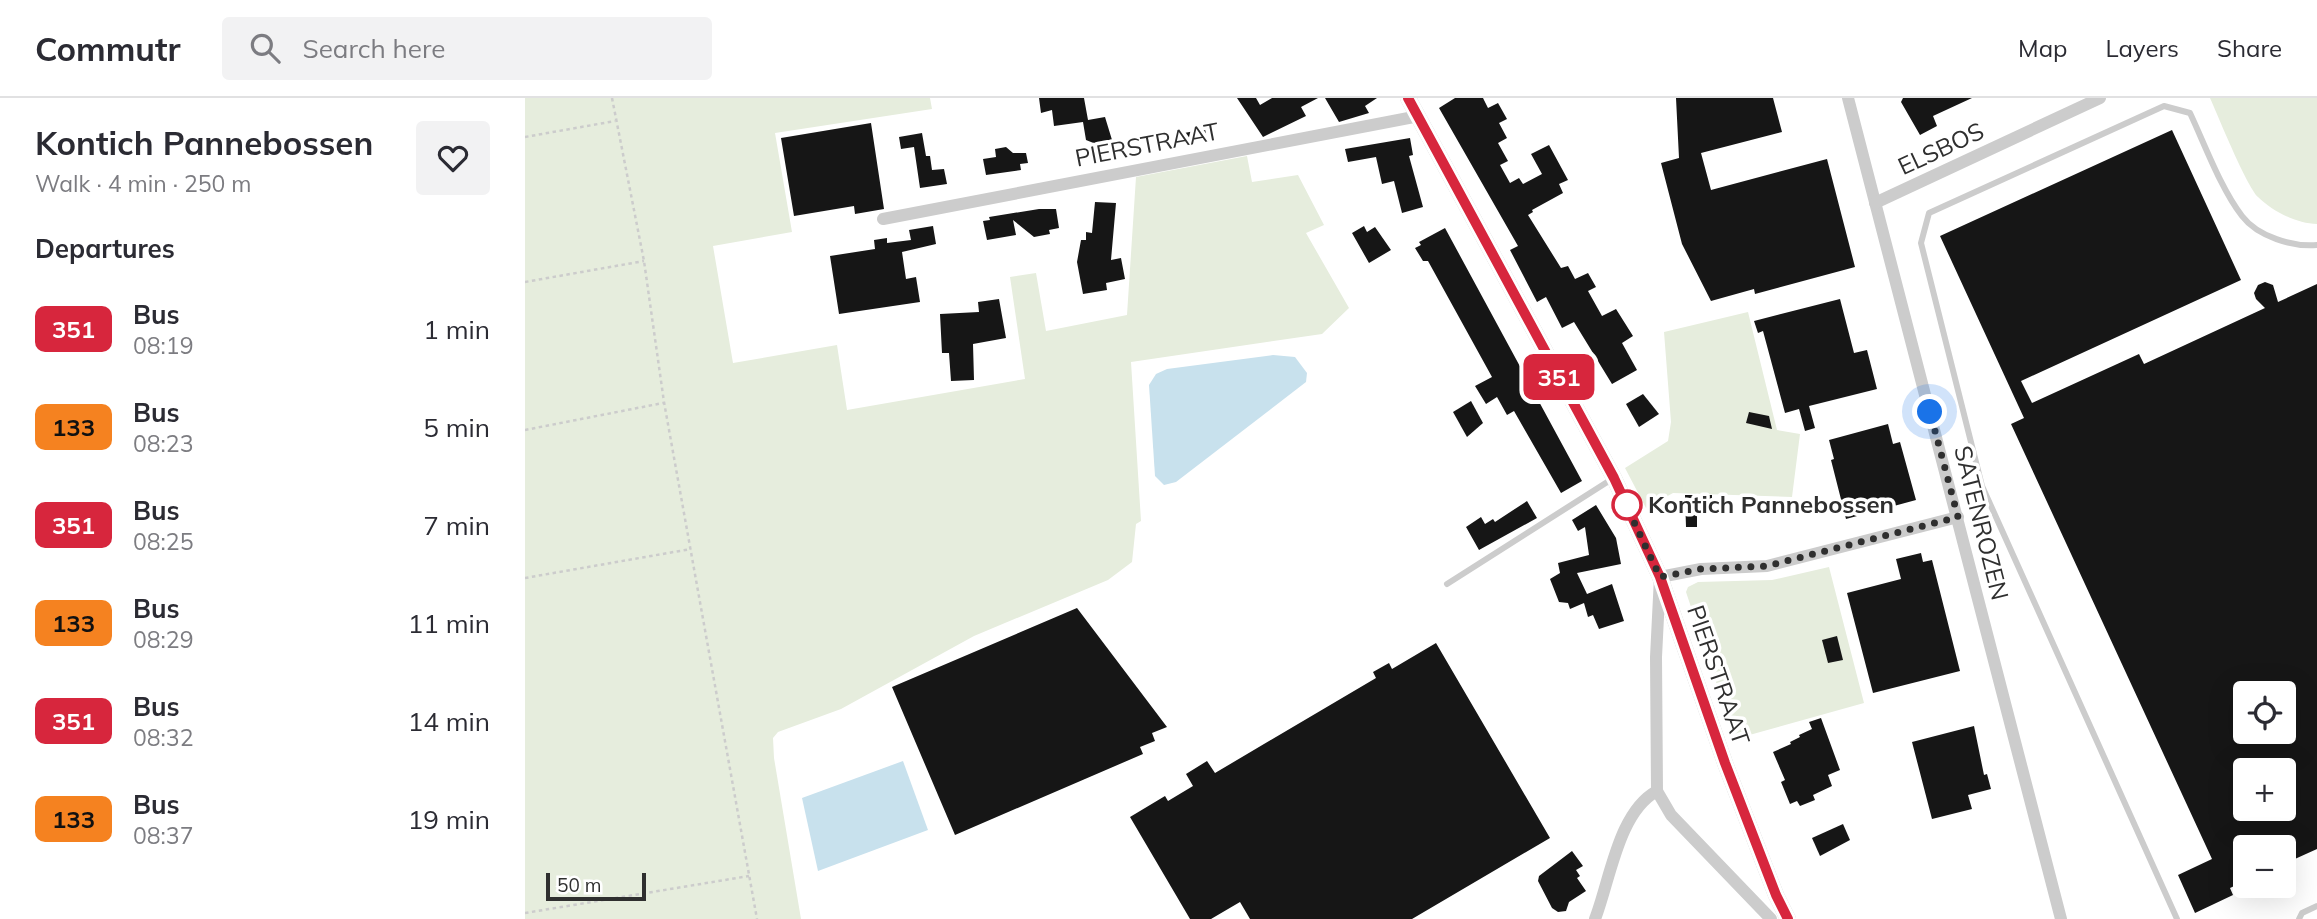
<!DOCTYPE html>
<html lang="en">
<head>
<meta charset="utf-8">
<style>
	body { margin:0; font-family:Mulish,sans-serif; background:#f2f2f3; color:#2b2b33; height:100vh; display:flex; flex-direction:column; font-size:26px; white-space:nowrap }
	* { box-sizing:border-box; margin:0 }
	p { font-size:23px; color:#7c7c81 }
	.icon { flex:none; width:38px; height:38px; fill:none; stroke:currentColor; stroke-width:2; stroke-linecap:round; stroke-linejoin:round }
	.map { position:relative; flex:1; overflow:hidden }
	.side { display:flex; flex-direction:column; background:#fff; width:525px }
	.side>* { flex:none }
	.badge { padding:0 14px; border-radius:10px; font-size:24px; line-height:46px }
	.buttons { position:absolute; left:1708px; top:583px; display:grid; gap:14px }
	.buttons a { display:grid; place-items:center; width:63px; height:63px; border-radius:7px; background:#fff; box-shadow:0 7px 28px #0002; font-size:35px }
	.scale { position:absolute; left:21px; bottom:18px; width:100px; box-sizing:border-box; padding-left:7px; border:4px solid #2f2f2f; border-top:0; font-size:19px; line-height:24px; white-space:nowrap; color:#2f2f2f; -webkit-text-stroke:5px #fff; paint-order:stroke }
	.you { position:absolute; width:35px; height:35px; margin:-18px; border:5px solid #fff; border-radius:50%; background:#1a73e8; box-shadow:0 0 0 10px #1a73e833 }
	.map>.badge { position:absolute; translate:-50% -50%; box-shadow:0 0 0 4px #fff }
	h2 { padding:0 35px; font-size:26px; line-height:63px }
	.round { display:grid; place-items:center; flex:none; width:74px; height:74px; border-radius:7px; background:#f2f2f3 }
	.overview { display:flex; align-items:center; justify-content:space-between; height:119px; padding:0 35px }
	h1 { font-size:33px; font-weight:700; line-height:52px }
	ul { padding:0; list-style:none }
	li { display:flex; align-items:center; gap:21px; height:98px; padding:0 35px }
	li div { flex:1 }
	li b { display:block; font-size:26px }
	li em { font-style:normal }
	li .badge { min-width:77px; font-weight:700; text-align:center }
	header { display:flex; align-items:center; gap:42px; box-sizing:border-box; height:98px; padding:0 35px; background:#fff; border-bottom:2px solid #e1e1e2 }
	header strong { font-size:33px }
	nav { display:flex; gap:38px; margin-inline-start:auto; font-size:24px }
	.search { width:490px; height:63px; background:#f2f2f3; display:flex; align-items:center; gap:18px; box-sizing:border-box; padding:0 24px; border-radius:7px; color:#7c7c81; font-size:26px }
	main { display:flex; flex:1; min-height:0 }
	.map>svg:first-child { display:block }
	.green { fill:#e6eddd }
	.water { fill:#c8e1ed }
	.building { fill:#161616; fill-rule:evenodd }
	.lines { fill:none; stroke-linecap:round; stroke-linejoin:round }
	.path { stroke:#ccc; stroke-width:2.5; stroke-dasharray:3.5 3.5; stroke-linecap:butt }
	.service { stroke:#ccc; stroke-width:6 }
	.minor { stroke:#ccc; stroke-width:12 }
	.tertiary { stroke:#ccc; stroke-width:16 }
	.line-casing { stroke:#fff; stroke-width:16 }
	.line { stroke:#d7263d; stroke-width:10 }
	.walk { stroke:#2f2f2f; stroke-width:7; stroke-dasharray:0 12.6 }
	.stop-dot { fill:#fff; stroke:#d7263d; stroke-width:3.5 }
	.labels { text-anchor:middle; stroke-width:7; stroke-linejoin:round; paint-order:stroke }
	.street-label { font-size:24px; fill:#2f2f2f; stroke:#fff }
	.stop-label { font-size:24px; font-weight:bold; fill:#2f2f2f; stroke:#fff; text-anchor:start }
</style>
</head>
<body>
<header>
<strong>Commutr</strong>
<div class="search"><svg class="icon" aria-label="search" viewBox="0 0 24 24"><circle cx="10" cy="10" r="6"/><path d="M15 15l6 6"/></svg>Search here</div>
<nav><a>Map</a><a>Layers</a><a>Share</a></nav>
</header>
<main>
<section class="side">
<div class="overview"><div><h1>Kontich Pannebossen</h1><p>Walk · 4 min · 250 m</p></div><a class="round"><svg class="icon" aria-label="heart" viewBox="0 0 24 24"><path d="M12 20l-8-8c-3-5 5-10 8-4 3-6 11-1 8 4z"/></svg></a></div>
<h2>Departures</h2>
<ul>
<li><span class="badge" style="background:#d7263d;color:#fff">351</span><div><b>Bus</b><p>08:19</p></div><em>1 min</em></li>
<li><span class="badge" style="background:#f58220;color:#111">133</span><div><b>Bus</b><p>08:23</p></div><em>5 min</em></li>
<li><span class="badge" style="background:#d7263d;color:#fff">351</span><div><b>Bus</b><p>08:25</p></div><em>7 min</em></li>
<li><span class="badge" style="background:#f58220;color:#111">133</span><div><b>Bus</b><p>08:29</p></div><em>11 min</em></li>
<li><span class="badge" style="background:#d7263d;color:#fff">351</span><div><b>Bus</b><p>08:32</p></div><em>14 min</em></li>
<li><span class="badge" style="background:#f58220;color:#111">133</span><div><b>Bus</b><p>08:37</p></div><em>19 min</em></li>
</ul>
</section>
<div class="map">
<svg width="1792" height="821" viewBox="0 0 1792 821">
	<rect width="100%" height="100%" fill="#fff"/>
	<g class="green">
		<path d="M 0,0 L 405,0 L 407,11 L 250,35 L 267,134 L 188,148 L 208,265 L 312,247 L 322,312 L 500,281 L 485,179 L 511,175 L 521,233 L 602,217 L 611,79 L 722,58 L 727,84 L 773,77 L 799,127 L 781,135 L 824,210 L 797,236 L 606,264 L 616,423 L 611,426 L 607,464 L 583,482 L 449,538 L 316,611 L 253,634 L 248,640 L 249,660 L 276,821 L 0,821 Z"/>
		<path d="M 1685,0 L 1792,0 L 1792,126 C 1772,126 1747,113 1733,99 C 1721,87 1694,20 1685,0 Z"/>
		<path d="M 1223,214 L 1252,332 L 1275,336 L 1267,399 L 1148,395 L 1121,410 L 1100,370 L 1143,343 L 1146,324 L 1139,234 Z"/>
		<path d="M 1304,469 L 1339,605 L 1210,641 L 1161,494 L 1163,489 L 1173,484 L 1247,482 Z"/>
	</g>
	<g class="water">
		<path d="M 748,257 L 770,259 L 782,275 L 781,284 L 651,384 L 639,387 L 630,378 L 624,287 L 631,276 L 642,271 Z"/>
		<path d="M 378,663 L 403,732 L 293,773 L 277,700 Z"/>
	</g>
	<g class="building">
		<path d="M 514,0 L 559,0 L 563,22 L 580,19 L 591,55 L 573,58 L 571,46 L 561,42 L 558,24 L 529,28 L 527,12 L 516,15 Z"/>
		<path d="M 712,0 L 731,0 L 735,7 L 747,0 L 793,0 L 776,9 L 781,18 L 738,39 Z"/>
		<path d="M 800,0 L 852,0 L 840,8 L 844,15 L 814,24 Z"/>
		<path d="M 930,0 L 958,0 L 963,10 L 973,5 L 982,21 L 974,25 L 982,40 L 973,45 L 983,63 L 975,67 L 985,85 L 994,80 L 998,86 L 1017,76 L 1006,56 L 1024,47 L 1043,82 L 1034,86 L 1038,95 L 1007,112 L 1008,114 L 1003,117 L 1036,170 L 1043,168 L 1050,181 L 1063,175 L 1071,189 L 1063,193 L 1077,218 L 1091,211 L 1108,238 L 1097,245 L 1112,272 L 1087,286 L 1049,224 L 1037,230 L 1021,199 L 1012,204 L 985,152 L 993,148 L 914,10 Z"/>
		<path d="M 1151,0 L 1248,0 L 1257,34 L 1176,55 L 1186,92 L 1302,61 L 1330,169 L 1230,196 L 1229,191 L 1186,203 L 1157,146 L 1136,65 L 1154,60 Z"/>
		<path d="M 1378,0 L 1447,0 L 1408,18 L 1412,28 L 1395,37 L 1376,4 Z"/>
		<path d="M 346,25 L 359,111 L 330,116 L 329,108 L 269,118 L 256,40 Z"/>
		<path d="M 680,31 L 682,41 L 651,47 L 649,37 Z"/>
		<path d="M 1647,32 L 1716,182 L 1496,283 L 1507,305 L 1614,256 L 1619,266 L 1740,210 L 1731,201 L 1729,195 L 1733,187 L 1740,184 L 1748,187 L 1753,204 L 1792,186 L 1792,751 L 1759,766 L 1759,749 L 1720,749 L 1720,783 L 1705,790 L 1708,797 L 1670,815 L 1653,777 L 1687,761 L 1486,326 L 1499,320 L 1415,138 ZM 1720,595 L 1759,595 L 1759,634 L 1720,634 ZM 1720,672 L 1759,672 L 1759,710 L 1720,710 Z"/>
		<path d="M 397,35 L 401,58 L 405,58 L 407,72 L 419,71 L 422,86 L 395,90 L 389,49 L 376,51 L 374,39 Z"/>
		<path d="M 885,40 L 888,57 L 884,58 L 898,109 L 877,115 L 869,83 L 857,86 L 851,59 L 823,64 L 820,51 Z"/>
		<path d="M 481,49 L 488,55 L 501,55 L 503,65 L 495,66 L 496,72 L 461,77 L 458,61 L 471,59 L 470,51 Z"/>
		<path d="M 570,104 L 591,105 L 586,162 L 596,160 L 600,181 L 581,185 L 582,192 L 558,196 L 552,164 L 556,142 L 561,142 L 561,134 L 567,135 Z"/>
		<path d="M 514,111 L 531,111 L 534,130 L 524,132 L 525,136 L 509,139 L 488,122 L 491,137 L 462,142 L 458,123 L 465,122 L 464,119 Z"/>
		<path d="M 408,128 L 411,146 L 377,154 L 381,181 L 391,179 L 395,204 L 314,216 L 305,158 L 350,151 L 349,142 L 362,140 L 362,145 L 386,142 L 384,132 Z"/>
		<path d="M 839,128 L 842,134 L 850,129 L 866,152 L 844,165 L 827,135 Z"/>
		<path d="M 920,130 L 1057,383 L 1036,395 L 989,313 L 982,317 L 972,299 L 961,306 L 950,288 L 967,279 L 903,163 L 898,163 L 890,150 L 896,147 L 894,144 Z"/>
		<path d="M 474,201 L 481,240 L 448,246 L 449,282 L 426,283 L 424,255 L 417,255 L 415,216 L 454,214 L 453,204 Z"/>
		<path d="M 1315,201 L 1329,255 L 1342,252 L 1352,291 L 1284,308 L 1290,330 L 1280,333 L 1274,311 L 1260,315 L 1238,233 L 1233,235 L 1229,223 Z"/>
		<path d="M 1118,296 L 1134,316 L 1114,329 L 1101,306 Z"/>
		<path d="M 946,303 L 958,325 L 942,339 L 928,314 Z"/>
		<path d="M 1224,314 L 1244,318 L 1247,331 L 1221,325 Z"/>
		<path d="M 1363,326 L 1368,346 L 1375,344 L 1391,402 L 1321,421 L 1306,362 L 1309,361 L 1304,342 Z"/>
		<path d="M 1160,397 L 1187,397 L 1187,415 L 1172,414 L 1172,429 L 1161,429 Z"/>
		<path d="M 1002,403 L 1012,420 L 954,452 L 941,429 L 956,419 L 960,426 L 968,421 L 970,424 Z"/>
		<path d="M 1071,407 L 1091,440 L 1096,466 L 1052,475 L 1062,496 L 1087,486 L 1099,523 L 1074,531 L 1068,517 L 1063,519 L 1059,505 L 1045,511 L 1043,505 L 1034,504 L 1025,481 L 1035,475 L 1033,465 L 1064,457 L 1060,429 L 1053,433 L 1047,422 Z"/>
		<path d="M 1396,455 L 1398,464 L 1407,462 L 1435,573 L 1348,595 L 1322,495 L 1376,481 L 1371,461 Z"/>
		<path d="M 552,510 L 642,629 L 627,635 L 630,643 L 615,649 L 618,656 L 430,737 L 367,589 Z"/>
		<path d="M 1312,538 L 1318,562 L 1303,565 L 1297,542 Z"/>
		<path d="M 911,545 L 1025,740 L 887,821 L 725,821 L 715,804 L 686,821 L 665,821 L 605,719 L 640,698 L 643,703 L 668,688 L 661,676 L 682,663 L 690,675 L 851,580 L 848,574 L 864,565 L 867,571 Z"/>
		<path d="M 1296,620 L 1315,672 L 1303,677 L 1307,688 L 1288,697 L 1290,702 L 1275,708 L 1272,703 L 1265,706 L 1256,684 L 1260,682 L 1248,654 L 1266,646 L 1265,644 L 1275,639 L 1274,637 L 1287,631 L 1284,624 Z"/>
		<path d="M 1449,628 L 1459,677 L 1462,676 L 1466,691 L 1443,697 L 1447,711 L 1407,721 L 1387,644 Z"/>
		<path d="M 1318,726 L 1325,742 L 1295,758 L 1287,740 Z"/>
		<path d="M 1047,753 L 1058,768 L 1051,772 L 1055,778 L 1052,780 L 1061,793 L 1044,804 L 1041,813 L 1033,814 L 1027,810 L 1013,783 L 1014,778 Z"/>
	</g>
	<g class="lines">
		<g class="path">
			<path d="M 87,0 L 119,163 L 139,304 L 232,821"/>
			<path d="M 0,39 L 90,23"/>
			<path d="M 0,184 L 119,163"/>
			<path d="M 0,332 L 138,305"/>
			<path d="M 0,480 L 166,451"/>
			<path d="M 0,815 L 224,778"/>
		</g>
		<g class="service">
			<path d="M 922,486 L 1087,381"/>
			<path d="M 1652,821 L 1457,388 L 1396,145 L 1404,115 L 1639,8 L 1665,15 C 1680,47 1696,91 1717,118 C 1733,139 1768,149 1792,147"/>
			<path d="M 1774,821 L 1777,815 L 1792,808"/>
		</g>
		<g class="minor">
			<path d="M 1323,0 L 1536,821"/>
			<path d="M 1350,105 L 1575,0"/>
			<path d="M 358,121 L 894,18"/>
			<path d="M 1070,821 C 1085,783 1093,714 1132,693"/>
			<path d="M 1246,821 L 1146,717 L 1132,693 L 1131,559 L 1135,479 L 1176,471 L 1242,468 L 1433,419"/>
		</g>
		<path class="tertiary" d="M 883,0 L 1089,380 L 1135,479 L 1200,665 L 1251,797 L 1263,821"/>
	</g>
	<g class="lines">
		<defs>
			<path id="line" d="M 883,0 L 1089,380 L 1135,479 L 1200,665 L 1251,797 L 1263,821"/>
		</defs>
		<use href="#line" class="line-casing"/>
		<use href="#line" class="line"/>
		<path class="walk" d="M 1102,407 L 1100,405 L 1135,479 L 1176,471 L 1242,468 L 1433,419 L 1405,314"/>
	</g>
	<circle class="stop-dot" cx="1102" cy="407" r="14"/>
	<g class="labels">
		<g class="street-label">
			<text transform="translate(622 47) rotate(-11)" y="8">PIERSTRAAT</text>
			<text transform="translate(1416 51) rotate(-25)" y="8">ELSBOS</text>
			<text transform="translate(1456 425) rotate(76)" y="8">SATENROZEN</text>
			<text transform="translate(1193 577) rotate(71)" y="8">PIERSTRAAT</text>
		</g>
		<g class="stop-label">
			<text x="1123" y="415">Kontich Pannebossen</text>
		</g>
	</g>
</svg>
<div class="buttons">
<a><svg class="icon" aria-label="locate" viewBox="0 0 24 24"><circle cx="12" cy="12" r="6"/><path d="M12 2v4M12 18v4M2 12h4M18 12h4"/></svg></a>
<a>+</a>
<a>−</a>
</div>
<div class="scale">50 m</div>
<div class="you" style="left:1405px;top:314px"></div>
<b class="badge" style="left:1034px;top:279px;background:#d7263d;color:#fff">351</b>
</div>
</main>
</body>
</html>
